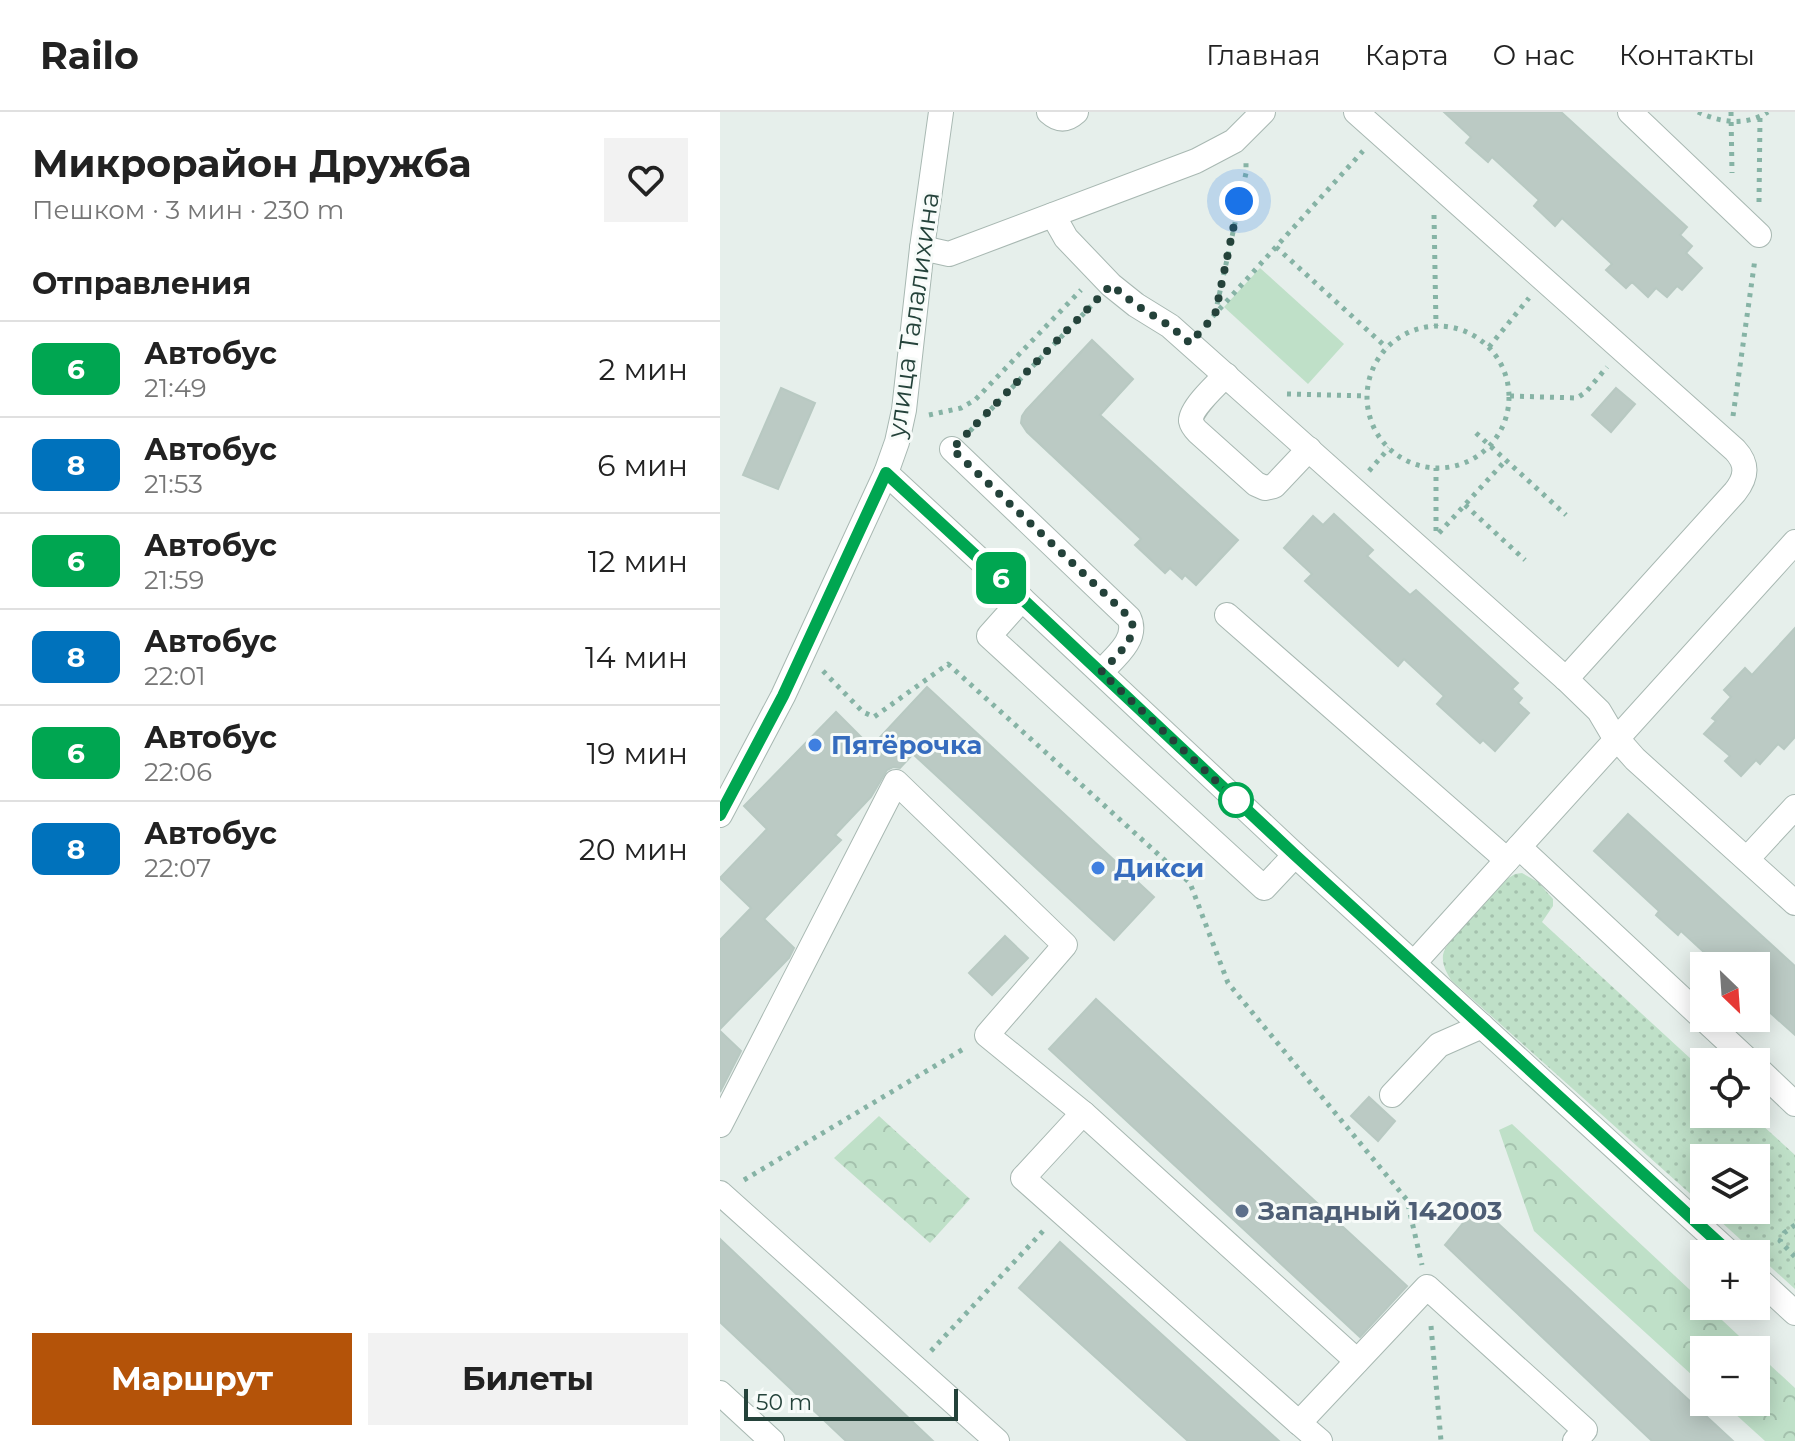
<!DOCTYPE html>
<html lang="ru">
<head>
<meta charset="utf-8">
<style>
	body { margin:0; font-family:Montserrat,sans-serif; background:#f2f2f2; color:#222; height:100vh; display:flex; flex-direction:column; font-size:30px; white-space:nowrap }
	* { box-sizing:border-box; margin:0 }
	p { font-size:26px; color:#767676 }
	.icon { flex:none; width:44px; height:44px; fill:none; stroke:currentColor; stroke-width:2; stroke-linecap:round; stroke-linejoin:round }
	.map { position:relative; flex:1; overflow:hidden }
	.sheet { display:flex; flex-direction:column; background:#fff; width:720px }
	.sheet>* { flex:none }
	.badge { padding:0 16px; border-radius:12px; font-size:28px; line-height:52px }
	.needle { width:52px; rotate:155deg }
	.fabs { position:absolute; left:970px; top:840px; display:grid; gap:16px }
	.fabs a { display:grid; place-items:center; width:80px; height:80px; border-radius:0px; background:#fff; box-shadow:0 4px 20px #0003; font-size:40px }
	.scale { position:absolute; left:24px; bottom:20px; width:214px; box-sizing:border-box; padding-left:8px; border:4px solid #24423a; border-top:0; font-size:22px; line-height:28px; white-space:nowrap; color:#24423a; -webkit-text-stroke:6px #f7fbf9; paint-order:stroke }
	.you { position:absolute; width:40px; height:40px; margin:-20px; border:6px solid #fff; border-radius:50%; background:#1a73e8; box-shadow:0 0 0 12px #1a73e833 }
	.map>.badge { position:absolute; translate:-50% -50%; box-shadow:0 0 0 4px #fff }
	h2 { padding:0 32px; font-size:30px; line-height:72px }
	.round { display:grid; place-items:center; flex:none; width:84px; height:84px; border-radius:0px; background:#f2f2f2 }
	.summary { display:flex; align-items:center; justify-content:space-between; height:136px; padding:0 32px }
	h1 { font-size:38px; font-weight:700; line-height:60px }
	.button { display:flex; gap:16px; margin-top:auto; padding:16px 32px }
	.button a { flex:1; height:92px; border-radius:0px; background:#b45309; color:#fff; font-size:32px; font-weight:700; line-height:92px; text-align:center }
	.button a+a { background:#f2f2f2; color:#222 }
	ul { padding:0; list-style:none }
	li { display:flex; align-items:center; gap:24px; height:96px; padding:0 32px; border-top:2px solid #e0e0e0 }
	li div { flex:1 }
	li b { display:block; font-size:30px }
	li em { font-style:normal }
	li .badge { min-width:88px; font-weight:700; text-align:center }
	header { display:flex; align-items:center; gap:48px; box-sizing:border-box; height:112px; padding:0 40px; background:#fff; border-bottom:2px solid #e0e0e0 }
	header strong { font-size:38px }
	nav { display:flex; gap:44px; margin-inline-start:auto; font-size:28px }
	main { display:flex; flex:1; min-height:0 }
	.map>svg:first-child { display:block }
	.grass { fill:url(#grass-dots) }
	.forest { fill:url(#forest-crowns) }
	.garden { fill:#bfe0c8 }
	.building { fill:#bbcac4; stroke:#b8c9c2; stroke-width:2 }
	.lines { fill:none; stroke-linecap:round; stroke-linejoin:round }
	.minor-casing { stroke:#a8b8b2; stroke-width:26 }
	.path { stroke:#86b3a5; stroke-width:5; stroke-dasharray:4 6; stroke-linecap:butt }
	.minor { stroke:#fff; stroke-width:24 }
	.line-casing { stroke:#fff; stroke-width:18 }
	.line { stroke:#00a651; stroke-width:12 }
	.walk { stroke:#24423a; stroke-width:8; stroke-dasharray:0 14.4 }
	.shop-dot { fill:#3f7fe0; stroke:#f7fbf9; stroke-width:3 }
	.stop-dot { fill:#fff; stroke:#00a651; stroke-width:4 }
	.service-dot { fill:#5c6f8a; stroke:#f7fbf9; stroke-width:3 }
	.labels { text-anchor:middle; stroke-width:6; stroke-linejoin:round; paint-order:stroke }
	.street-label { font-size:26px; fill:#24423a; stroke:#f7fbf9 }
	.shop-label { font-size:26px; font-weight:bold; fill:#366cbe; stroke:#f7fbf9; text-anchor:start }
	.service-label { font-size:26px; font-weight:bold; fill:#4e5e75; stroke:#f7fbf9; text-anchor:start }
</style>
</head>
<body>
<header>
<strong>Railo</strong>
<nav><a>Главная</a><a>Карта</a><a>О нас</a><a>Контакты</a></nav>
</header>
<main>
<section class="sheet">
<div class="summary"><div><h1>Микрорайон Дружба</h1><p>Пешком · 3 мин · 230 m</p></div><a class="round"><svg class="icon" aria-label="heart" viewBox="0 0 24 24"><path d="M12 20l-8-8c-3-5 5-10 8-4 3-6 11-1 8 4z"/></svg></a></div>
<h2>Отправления</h2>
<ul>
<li><span class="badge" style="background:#00a651;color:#fff">6</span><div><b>Автобус</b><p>21:49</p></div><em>2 мин</em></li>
<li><span class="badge" style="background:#0072bc;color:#fff">8</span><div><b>Автобус</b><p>21:53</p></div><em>6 мин</em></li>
<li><span class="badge" style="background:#00a651;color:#fff">6</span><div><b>Автобус</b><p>21:59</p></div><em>12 мин</em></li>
<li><span class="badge" style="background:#0072bc;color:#fff">8</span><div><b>Автобус</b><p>22:01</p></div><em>14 мин</em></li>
<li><span class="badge" style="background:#00a651;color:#fff">6</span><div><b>Автобус</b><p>22:06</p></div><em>19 мин</em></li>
<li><span class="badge" style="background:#0072bc;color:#fff">8</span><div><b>Автобус</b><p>22:07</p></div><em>20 мин</em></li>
</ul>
<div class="button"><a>Маршрут</a><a>Билеты</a></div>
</section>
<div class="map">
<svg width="1075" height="1329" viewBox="0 0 1075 1329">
	<defs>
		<pattern id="grass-dots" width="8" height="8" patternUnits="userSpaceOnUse" patternTransform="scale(2)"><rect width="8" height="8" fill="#bfe0c8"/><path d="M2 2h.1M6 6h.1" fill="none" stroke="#a4c1ad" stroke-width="1.8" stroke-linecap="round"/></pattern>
		<pattern id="forest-crowns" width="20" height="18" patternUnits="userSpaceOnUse" patternTransform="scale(2)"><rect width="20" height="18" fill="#bfe0c8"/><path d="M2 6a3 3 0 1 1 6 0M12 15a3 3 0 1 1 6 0" fill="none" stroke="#a4c1ad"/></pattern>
	</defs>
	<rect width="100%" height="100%" fill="#e6efeb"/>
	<path class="grass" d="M 802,761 L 818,770 L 833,787 L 833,794 L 822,810 L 984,959 L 984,1002 L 1030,1002 L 1075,1043 L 1075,1177 L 988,1098 L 1036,1098 L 1036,1046 L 984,1046 L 984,1094 L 731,868 C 726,860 722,852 723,843 C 726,826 772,783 785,768 L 795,762 Z"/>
	<g class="forest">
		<path d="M 159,1004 L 250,1087 L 210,1131 L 114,1046 Z"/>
		<path d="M 792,1012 L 984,1191 L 984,1194 L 987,1194 L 1034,1238 L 984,1238 L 984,1274 L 814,1119 L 779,1018 Z"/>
		<path d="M 1036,1240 L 1075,1276 L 1075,1329 L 1045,1329 L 1002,1290 L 1036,1290 Z"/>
	</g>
	<path class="garden" d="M 540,156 L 624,232 L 588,272 L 504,195 Z"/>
	<g class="building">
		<path d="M 724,0 L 841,0 L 967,115 L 960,123 L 972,134 L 966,141 L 982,156 L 962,178 L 957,174 L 947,185 L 936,176 L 928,185 L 912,170 L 906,176 L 886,158 L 892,152 L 842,106 L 835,114 L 814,94 L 819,88 L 772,45 L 768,50 L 746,31 L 751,25 Z"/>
		<path d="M 372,228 L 413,267 L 380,303 L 518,428 L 476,473 L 465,463 L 462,467 L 450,456 L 445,461 L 415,433 L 421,427 L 307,320 L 301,311 L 302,304 L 306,298 Z"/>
		<path d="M 61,276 L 95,291 L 58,377 L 23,363 Z"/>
		<path d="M 896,276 L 915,292 L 891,320 L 872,303 Z"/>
		<path d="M 614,402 L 653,438 L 647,444 L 690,483 L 696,478 L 798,571 L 792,577 L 802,586 L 798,591 L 809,601 L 775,639 L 763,628 L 760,631 L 717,592 L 724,584 L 684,547 L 678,554 L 585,469 L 592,462 L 564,436 L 593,404 L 603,413 Z"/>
		<path d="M 1075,516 L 1075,625 L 1064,637 L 1058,632 L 1040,652 L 1036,648 L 1021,664 L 1005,649 L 1010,644 L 984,622 L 996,609 L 992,606 L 1011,585 L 1004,578 L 1025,556 L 1032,563 Z"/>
		<path d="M 207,575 L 434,785 L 394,828 L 193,642 L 180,656 L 173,655 L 167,658 L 151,685 L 115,723 L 121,728 L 44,807 L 74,836 L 69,846 L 0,917 L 0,828 L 31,796 L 0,766 L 47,717 L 24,694 L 116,600 L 151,635 Z"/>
		<path d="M 908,702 L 1075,854 L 1075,923 L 1036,888 L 1036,854 L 999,854 L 961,819 L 958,823 L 936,803 L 939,799 L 874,739 Z"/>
		<path d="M 285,824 L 308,846 L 272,883 L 249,861 Z"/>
		<path d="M 376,887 L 687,1174 L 640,1225 L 329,937 Z"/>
		<path d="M 0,919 L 21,939 L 0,980 Z"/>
		<path d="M 649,985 L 675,1009 L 658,1029 L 631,1004 Z"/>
		<path d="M 758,1093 L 1013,1329 L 932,1329 L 725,1133 Z"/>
		<path d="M 0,1127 L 213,1329 L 126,1329 L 0,1210 Z"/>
		<path d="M 340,1130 L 559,1329 L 468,1329 L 299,1176 Z"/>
	</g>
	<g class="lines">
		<defs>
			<g id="minor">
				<path d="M 329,0 C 339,9 346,9 356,0"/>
				<path d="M 636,0 L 1015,338 C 1028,352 1027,365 1015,380 L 846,567"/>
				<path d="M 910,0 L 1039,123"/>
				<path d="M 333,103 L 346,126 L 391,173 L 416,193 L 450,214 L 846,567 L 879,599 L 892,621 L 915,647 L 1075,791"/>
				<path d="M 202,136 L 229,142 L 476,49 L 514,29 L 543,0"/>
				<path d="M 506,263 C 497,272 470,297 471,309 C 472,314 475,317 478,320 L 536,372 L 545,376 L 554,374 L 589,337"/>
				<path d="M 232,337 L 409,506 C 419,527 394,546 381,560"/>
				<path d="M 166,361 L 302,487 L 575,743 L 1011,1142"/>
				<path d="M 302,487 L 269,524 L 544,776 L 575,743"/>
				<path d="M 507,503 L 787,748"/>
				<path d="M 0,703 L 63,584 L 166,361 L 177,330 L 184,298 L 202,136 L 221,0"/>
				<path d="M 799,735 L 1030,950"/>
				<path d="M 1027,747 L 1075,695"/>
				<path d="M 694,851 L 1075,430"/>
				<path d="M 1036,955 L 1075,992"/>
				<path d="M 672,983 L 719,933 L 762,914"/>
				<path d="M 0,1013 L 176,670 L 345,833 L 267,923 L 363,1001"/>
				<path d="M 0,1081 L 277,1329"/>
				<path d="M 1036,1165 L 1075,1201"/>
				<path d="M 0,1281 L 52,1329"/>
				<path d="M 579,1311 L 303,1066 L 363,1001 L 637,1249"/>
				<path d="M 600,1329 L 579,1311 L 707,1175 L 865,1318 L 855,1329"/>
			</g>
		</defs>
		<use href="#minor" class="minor-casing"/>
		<g class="path">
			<path d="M 978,0 C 1001,11 1026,14 1048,0"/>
			<path d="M 1011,0 L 1012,61"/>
			<path d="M 1039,90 L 1040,5"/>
			<path d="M 714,103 L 716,214"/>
			<path d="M 556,135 L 667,236"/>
			<path d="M 495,202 L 526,61 L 526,51"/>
			<path d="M 486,212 L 643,39"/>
			<circle cx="718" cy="285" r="71"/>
			<path d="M 769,235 L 809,186"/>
			<path d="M 567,282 L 646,284"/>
			<path d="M 790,284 L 857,286 L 866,280 L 887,255"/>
			<path d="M 209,303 L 241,296 L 255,288 L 361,178"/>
			<path d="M 1013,304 L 1035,147"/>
			<path d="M 250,319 L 374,191"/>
			<path d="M 756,321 L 846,403"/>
			<path d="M 649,359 L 669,336"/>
			<path d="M 745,393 L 805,448"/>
			<path d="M 716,419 L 716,356"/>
			<path d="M 719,421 L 786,348"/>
			<path d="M 103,559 L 143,600 L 154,605 L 228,552 L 470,771 L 508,871 L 687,1088 L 702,1153"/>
			<path d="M 24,1068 L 245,936"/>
			<path d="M 1075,1113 L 1064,1121 L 1060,1129 L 1075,1145"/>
			<path d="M 711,1214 L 721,1329"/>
			<path d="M 211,1239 L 324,1118"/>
		</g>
		<use href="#minor" class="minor"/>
	</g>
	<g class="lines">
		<defs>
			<path id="line" d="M 0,703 L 63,584 L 166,361 L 279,465 L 575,743 L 1011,1142"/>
		</defs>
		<use href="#line" class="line-casing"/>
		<use href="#line" class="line"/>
		<path class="walk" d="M 516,688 L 381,560 C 390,551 414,529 413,515 C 412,510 409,507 406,502 L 232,337 L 391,173 L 416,193 L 450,214 L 470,231 L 495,203 L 519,89"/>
	</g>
	<g class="shop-dot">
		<circle cx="95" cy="633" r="8"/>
		<circle cx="378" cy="756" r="8"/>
	</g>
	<circle class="stop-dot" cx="516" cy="688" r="16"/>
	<circle class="service-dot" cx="522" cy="1099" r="8"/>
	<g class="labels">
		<g class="street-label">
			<text transform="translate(193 203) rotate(-82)" y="9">улица Талалихина</text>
		</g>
		<g class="shop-label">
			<text x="111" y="642">Пятёрочка</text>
			<text x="394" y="765">Дикси</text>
		</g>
		<g class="service-label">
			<text x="538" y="1108">Западный 142003</text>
		</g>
	</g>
</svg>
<div class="fabs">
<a><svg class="needle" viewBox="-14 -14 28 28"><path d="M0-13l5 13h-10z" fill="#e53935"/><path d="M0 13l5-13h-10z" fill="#767676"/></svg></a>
<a><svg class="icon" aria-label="locate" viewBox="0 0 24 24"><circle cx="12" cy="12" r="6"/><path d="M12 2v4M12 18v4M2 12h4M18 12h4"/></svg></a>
<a><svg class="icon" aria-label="layers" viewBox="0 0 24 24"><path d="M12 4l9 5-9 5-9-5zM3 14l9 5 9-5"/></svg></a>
<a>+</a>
<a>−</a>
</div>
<div class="scale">50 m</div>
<div class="you" style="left:519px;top:89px"></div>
<b class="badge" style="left:281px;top:466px;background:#00a651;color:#fff">6</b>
</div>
</main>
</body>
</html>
